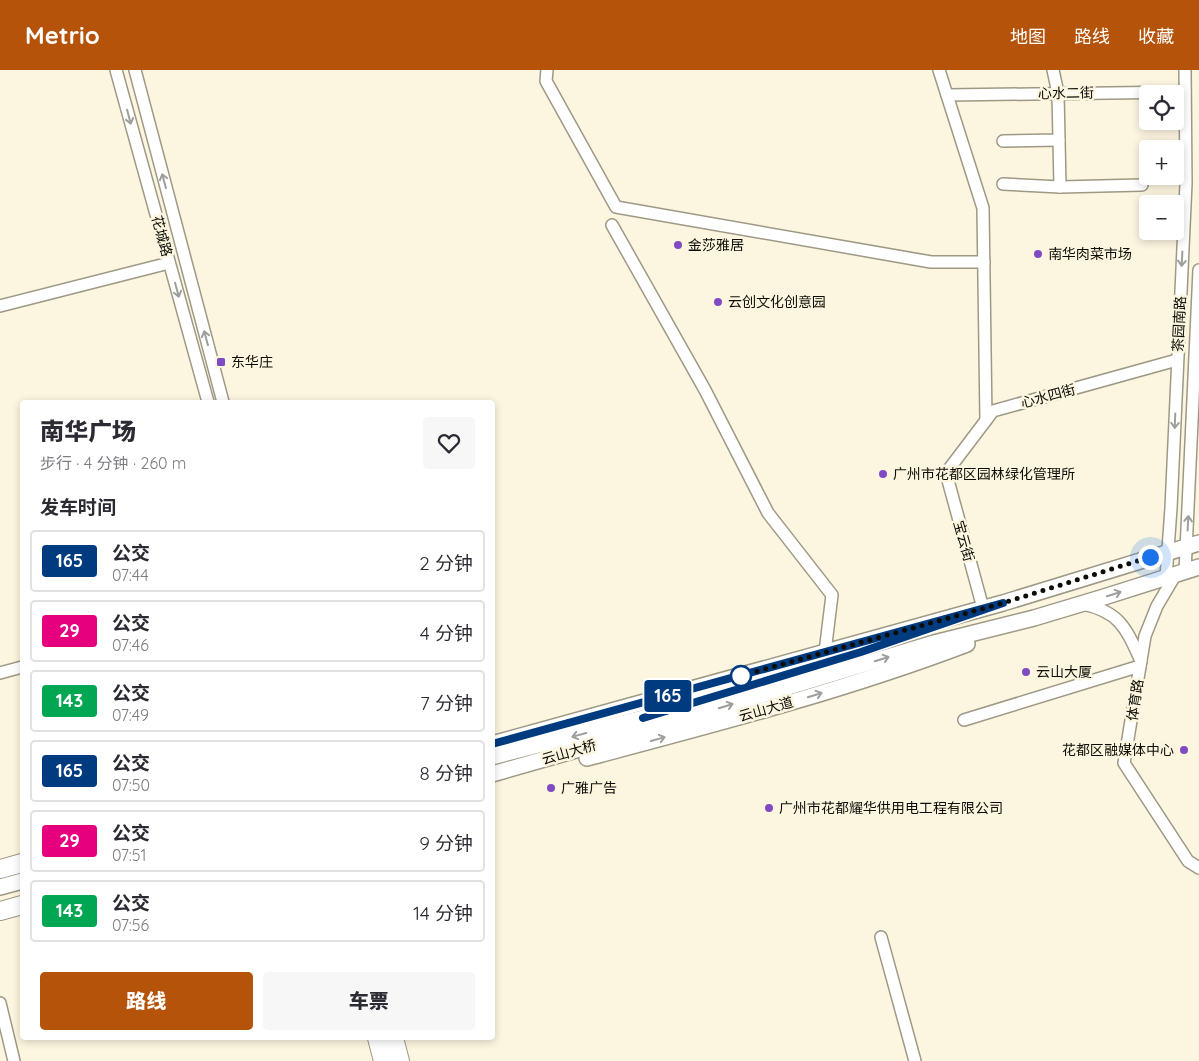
<!DOCTYPE html>
<html lang="zh">
<head>
<meta charset="utf-8">
<style>
	body { margin:0; font-family:Quicksand,"Noto Sans SC",sans-serif; background:#f7f7f7; color:#2b2b33; height:100vh; display:flex; flex-direction:column; font-size:19px; white-space:nowrap }
	* { box-sizing:border-box; margin:0 }
	p { font-size:16px; color:#7c7c81 }
	.icon { flex:none; width:28px; height:28px; fill:none; stroke:currentColor; stroke-width:2; stroke-linecap:round; stroke-linejoin:round }
	.map { position:relative; flex:1; overflow:hidden }
	.side { position:absolute; left:20px; top:330px; width:475px; height:640px; display:flex; flex-direction:column; background:#fff; border-radius:5px; box-shadow:0 2px 8px #0003 }
	.side>* { flex:none }
	.badge { padding:0 10px; border-radius:4px; font-size:18px; line-height:32px }
	.controls { position:absolute; left:1139px; top:15px; display:grid; gap:10px }
	.controls a { display:grid; place-items:center; width:45px; height:45px; border-radius:5px; background:#fff; box-shadow:0 2px 8px #0003; font-size:25px }
	.you { position:absolute; width:25px; height:25px; margin:-12px; border:4px solid #fff; border-radius:50%; background:#1a73e8; box-shadow:0 0 0 8px #1a73e833 }
	.map>.badge { position:absolute; translate:-50% -50%; box-shadow:0 0 0 2px #fff }
	h2 { padding:0 20px; font-size:19px; line-height:45px }
	.round { display:grid; place-items:center; flex:none; width:52px; height:52px; border-radius:5px; background:#f7f7f7 }
	.head { display:flex; align-items:center; justify-content:space-between; height:85px; padding:0 20px }
	h1 { font-size:24px; font-weight:800; line-height:38px }
	.button { display:flex; gap:10px; margin-top:auto; padding:10px 20px }
	.button a { flex:1; height:58px; border-radius:5px; background:#b45309; color:#fff; font-size:20px; font-weight:800; line-height:58px; text-align:center }
	.button a+a { background:#f7f7f7; color:#2b2b33 }
	ul { padding:0; list-style:none }
	li { display:flex; align-items:center; gap:15px; height:62px; margin:0 10px 8px; padding:0 10px; border:2px solid #e1e1e2; border-radius:5px }
	li div { flex:1 }
	li b { display:block; font-size:19px }
	li em { font-style:normal }
	li .badge { min-width:55px; font-weight:700; text-align:center }
	header { display:flex; align-items:center; gap:30px; box-sizing:border-box; height:70px; padding:0 25px; background:#b45309; color:#fff }
	header strong { font-size:24px }
	nav { display:flex; gap:28px; margin-inline-start:auto; font-size:18px }
	.map>svg:first-child { display:block }
	.lines { fill:none; stroke-linecap:round; stroke-linejoin:round }
	.minor-casing { stroke:#9e9984; stroke-width:14 }
	.major-casing { stroke:#9e9984; stroke-width:18 }
	.highway-casing { stroke:#9e9984; stroke-width:20 }
	.minor { stroke:#fff; stroke-width:11 }
	.major { stroke:#fff; stroke-width:15 }
	.highway { stroke:#fff; stroke-width:18 }
	.oneway { stroke:#9e9e9b }
	.line-casing { stroke:#fff; stroke-width:11 }
	.line { stroke:#003b80; stroke-width:8 }
	.walk { stroke:#0d0c05; stroke-width:5; stroke-dasharray:0 9 }
	.poi-dot { fill:#7f4bc3; stroke:#fcf6e0; stroke-width:2 }
	.stop-dot { fill:#fff; stroke:#003b80; stroke-width:2.5 }
	.labels { text-anchor:middle; stroke-width:5; stroke-linejoin:round; paint-order:stroke }
	.street-label { font-size:14px; fill:#0d0c05; stroke:#fcf6e0 }
	.poi-label { font-size:14px; fill:#0d0c05; stroke:#fcf6e0; text-anchor:start }
</style>
</head>
<body>
<header>
<strong>Metrio</strong>
<nav><a>地图</a><a>路线</a><a>收藏</a></nav>
</header>
<div class="map">
<svg width="1199" height="991" viewBox="0 0 1199 991">
	<rect width="100%" height="100%" fill="#fcf6e0"/>
	<g class="lines">
		<defs>
			<g id="minor">
				<path d="M 116,0 L 208,332"/>
				<path d="M 135,0 L 223,332"/>
				<path d="M 547,0 L 546,11 L 616,137 L 931,192 L 984,192"/>
				<path d="M 939,0 L 983,138 L 986,350"/>
				<path d="M 947,25 L 1185,22"/>
				<path d="M 1003,71 L 1059,70 L 1058,23 L 1053,0"/>
				<path d="M 1003,114 L 1060,117 L 1059,70"/>
				<path d="M 1060,117 L 1142,115"/>
				<path d="M 612,155 L 705,320 L 768,443 L 832,525 L 825,582"/>
				<path d="M 0,236 L 169,193"/>
				<path d="M 1185,502 L 1199,200"/>
				<path d="M 1176,504 L 1157,536 L 1145,566 L 1124,693 L 1188,791 L 1199,798"/>
				<path d="M 1166,507 L 1171,438 L 1186,113 L 1185,0"/>
				<path d="M 1083,534 C 1120,542 1126,558 1141,591"/>
				<path d="M 983,538 L 946,403 L 993,341 L 1177,290"/>
				<path d="M 0,603 L 22,597"/>
				<path d="M 964,650 L 1140,596"/>
				<path d="M 881,867 L 915,991"/>
				<path d="M 0,933 L 14,991"/>
			</g>
			<g id="major">
				<path d="M 492,674 L 1003,533 L 1199,473"/>
				<path d="M 492,687 L 643,648 L 838,589"/>
				<path d="M 587,688 C 715,654 843,621 967,574"/>
				<path d="M 492,704 L 646,660 L 934,573 L 1034,548 L 1104,527 L 1199,497"/>
				<path d="M 0,817 L 22,811"/>
			</g>
			<g id="highway">
				<path d="M 0,799 L 22,793"/>
				<path d="M 0,841 L 22,835"/>
				<path d="M 377,968 L 383,991"/>
				<path d="M 394,968 L 400,991"/>
			</g>
		</defs>
		<use href="#minor" class="minor-casing"/>
		<use href="#major" class="major-casing"/>
		<use href="#highway" class="highway-casing"/>
		<use href="#minor" class="minor"/>
		<use href="#major" class="major"/>
		<use href="#highway" class="highway"/>
	</g>
	<defs><path id="oneway-shaft" d="M-6 0H5M1.5-3L5.5 0L1.5 3" fill="none" stroke-width="1.6" stroke-linecap="round" stroke-linejoin="round" transform="scale(1.25)"/></defs>
	<g class="oneway">
		<use href="#oneway-shaft" transform="translate(129 47) rotate(75)"/>
		<use href="#oneway-shaft" transform="translate(164 111) rotate(-105)"/>
		<use href="#oneway-shaft" transform="translate(1182 189) rotate(93)"/>
		<use href="#oneway-shaft" transform="translate(177 220) rotate(75)"/>
		<use href="#oneway-shaft" transform="translate(206 268) rotate(-105)"/>
		<use href="#oneway-shaft" transform="translate(1175 351) rotate(92)"/>
		<use href="#oneway-shaft" transform="translate(1188 453) rotate(-87)"/>
		<use href="#oneway-shaft" transform="translate(1114 524) rotate(-17)"/>
		<use href="#oneway-shaft" transform="translate(882 589) rotate(-17)"/>
		<use href="#oneway-shaft" transform="translate(815 625) rotate(-17)"/>
		<use href="#oneway-shaft" transform="translate(726 636) rotate(-17)"/>
		<use href="#oneway-shaft" transform="translate(579 665) rotate(165)"/>
		<use href="#oneway-shaft" transform="translate(658 669) rotate(-15)"/>
	</g>
	<g class="lines">
		<defs>
			<path id="line" d="M 492,674 L 1003,533 L 861,582 L 643,648"/>
		</defs>
		<use href="#line" class="line-casing"/>
		<use href="#line" class="line"/>
		<path class="walk" d="M 741,606 L 736,607 L 1003,533 L 1150,487"/>
	</g>
	<g class="poi-dot">
		<circle cx="678" cy="175" r="5"/>
		<circle cx="1038" cy="184" r="5"/>
		<circle cx="718" cy="232" r="5"/>
		<rect x="216" y="287" width="10" height="10" rx="2.5"/>
		<circle cx="883" cy="404" r="5"/>
		<circle cx="1026" cy="602" r="5"/>
		<circle cx="1184" cy="680" r="5"/>
		<circle cx="551" cy="718" r="5"/>
		<circle cx="769" cy="738" r="5"/>
	</g>
	<circle class="stop-dot" cx="741" cy="606" r="10"/>
	<g class="labels">
		<g class="street-label">
			<text transform="translate(1066 23) rotate(-1)" y="5">心水二街</text>
			<text transform="translate(162 166) rotate(75)" y="5">花城路</text>
			<text transform="translate(1179 254) rotate(-87)" y="5">茶园南路</text>
			<text transform="translate(1048 326) rotate(-15)" y="5">心水四街</text>
			<text transform="translate(964 471) rotate(74)" y="5">宝云街</text>
			<text transform="translate(1135 630) rotate(-81)" y="5">体育路</text>
			<text transform="translate(766 639) rotate(-16)" y="5">云山大道</text>
			<text transform="translate(569 682) rotate(-16)" y="5">云山大桥</text>
		</g>
		<g class="poi-label">
			<text x="688" y="180">金莎雅居</text>
			<text x="1048" y="189">南华肉菜市场</text>
			<text x="728" y="237">云创文化创意园</text>
			<text x="231" y="297">东华庄</text>
			<text x="893" y="409">广州市花都区园林绿化管理所</text>
			<text x="1036" y="607">云山大厦</text>
			<text x="1174" y="685" text-anchor="end">花都区融媒体中心</text>
			<text x="561" y="723">广雅广告</text>
			<text x="779" y="743">广州市花都耀华供用电工程有限公司</text>
		</g>
	</g>
</svg>
<div class="controls">
<a><svg class="icon" aria-label="locate" viewBox="0 0 24 24"><circle cx="12" cy="12" r="6"/><path d="M12 2v4M12 18v4M2 12h4M18 12h4"/></svg></a>
<a>+</a>
<a>−</a>
</div>
<div class="you" style="left:1150px;top:487px"></div>
<b class="badge" style="left:668px;top:626px;background:#003b80;color:#fff">165</b>
<section class="side">
<div class="head"><div><h1>南华广场</h1><p>步行 · 4 分钟 · 260 m</p></div><a class="round"><svg class="icon" aria-label="heart" viewBox="0 0 24 24"><path d="M12 20l-8-8c-3-5 5-10 8-4 3-6 11-1 8 4z"/></svg></a></div>
<h2>发车时间</h2>
<ul>
<li><span class="badge" style="background:#003b80;color:#fff">165</span><div><b>公交</b><p>07:44</p></div><em>2 分钟</em></li>
<li><span class="badge" style="background:#e6007e;color:#fff">29</span><div><b>公交</b><p>07:46</p></div><em>4 分钟</em></li>
<li><span class="badge" style="background:#00a651;color:#fff">143</span><div><b>公交</b><p>07:49</p></div><em>7 分钟</em></li>
<li><span class="badge" style="background:#003b80;color:#fff">165</span><div><b>公交</b><p>07:50</p></div><em>8 分钟</em></li>
<li><span class="badge" style="background:#e6007e;color:#fff">29</span><div><b>公交</b><p>07:51</p></div><em>9 分钟</em></li>
<li><span class="badge" style="background:#00a651;color:#fff">143</span><div><b>公交</b><p>07:56</p></div><em>14 分钟</em></li>
</ul>
<div class="button"><a>路线</a><a>车票</a></div>
</section>
</div>
</body>
</html>
